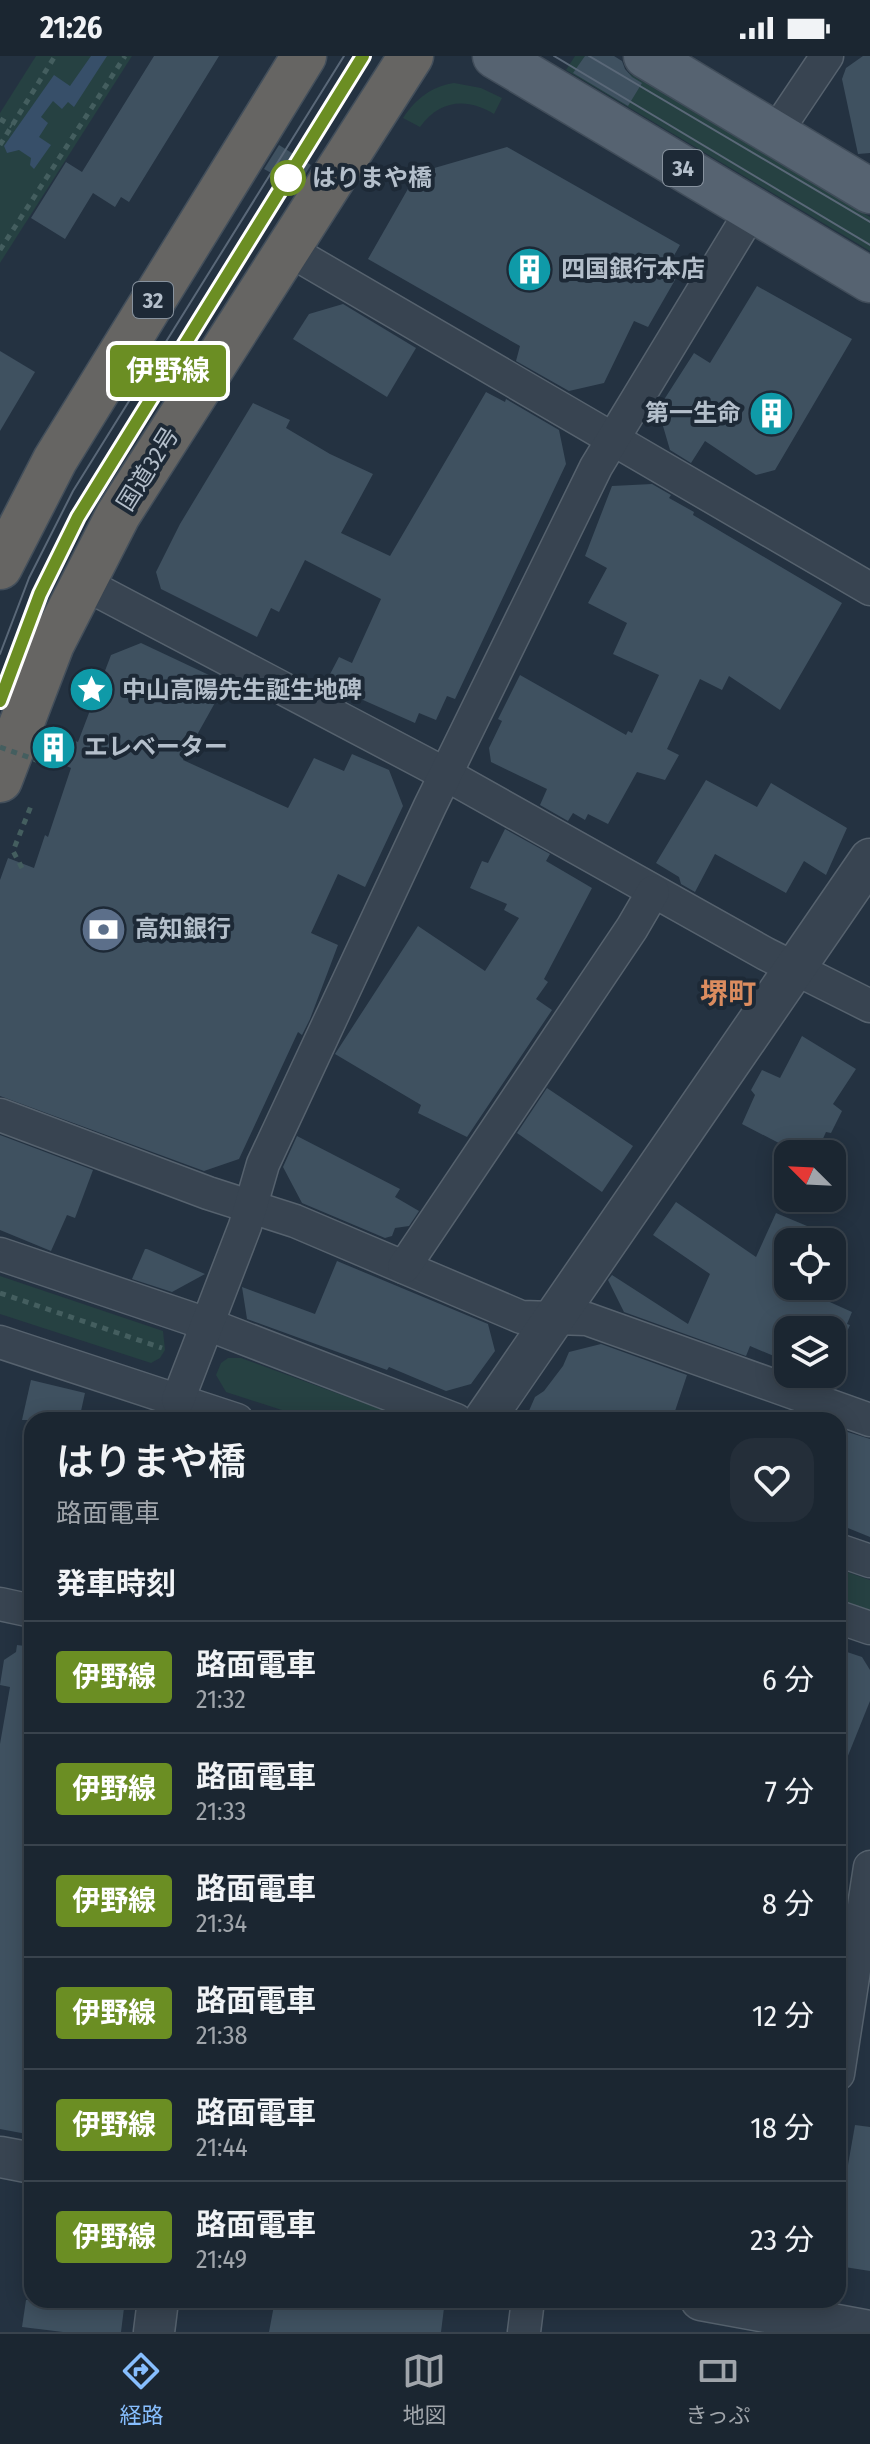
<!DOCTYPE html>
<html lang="ja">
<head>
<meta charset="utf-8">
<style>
	body { margin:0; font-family:"Fira Sans Condensed","Noto Sans JP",sans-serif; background:#242e39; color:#f1f3f6; height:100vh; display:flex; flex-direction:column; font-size:30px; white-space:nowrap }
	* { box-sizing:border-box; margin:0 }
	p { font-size:26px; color:#a0a5ab }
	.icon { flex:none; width:44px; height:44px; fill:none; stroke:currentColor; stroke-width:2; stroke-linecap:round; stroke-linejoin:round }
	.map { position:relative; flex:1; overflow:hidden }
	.sheet { position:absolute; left:24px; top:1356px; width:822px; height:896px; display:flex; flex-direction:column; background:#1b2631; border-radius:24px; box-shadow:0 4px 20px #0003,0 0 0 2px #39434d }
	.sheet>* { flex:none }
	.badge { padding:0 16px; border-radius:6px; font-size:28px; line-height:52px }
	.needle { width:52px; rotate:294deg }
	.controls { position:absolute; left:774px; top:1084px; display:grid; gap:16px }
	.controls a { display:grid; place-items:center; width:72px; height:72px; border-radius:16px; background:#1b2631; box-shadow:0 4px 20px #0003,0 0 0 2px #39434d; font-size:40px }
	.map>.badge { position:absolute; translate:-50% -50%; box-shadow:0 0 0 4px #fff }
	h2 { padding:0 32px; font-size:30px; line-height:72px }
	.round { display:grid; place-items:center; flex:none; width:84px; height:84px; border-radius:24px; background:#242e39 }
	.headline { display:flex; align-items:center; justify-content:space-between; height:136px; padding:0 32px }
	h1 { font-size:38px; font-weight:600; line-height:60px }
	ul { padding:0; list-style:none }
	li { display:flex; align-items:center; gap:24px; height:112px; padding:0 32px; border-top:2px solid #39434d }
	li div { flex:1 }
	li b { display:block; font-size:30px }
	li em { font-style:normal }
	li .badge { min-width:88px; font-weight:700; text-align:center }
	.status { display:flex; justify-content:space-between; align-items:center; height:56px; padding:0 40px; background:#1b2631; direction:ltr }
	.status svg { height:22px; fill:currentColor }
	.tab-bar { display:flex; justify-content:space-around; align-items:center; height:112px; border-top:2px solid #39434d; background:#1b2631; font-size:22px; color:#a0a5ab }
	.tab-bar a { display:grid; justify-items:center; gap:4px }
	.tab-bar .on { color:#87befe }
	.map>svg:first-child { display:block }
	.green { fill:#264142 }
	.water { fill:#374f69 }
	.building { fill:#3f5160 }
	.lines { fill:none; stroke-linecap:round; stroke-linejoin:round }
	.minor-casing { stroke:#56626e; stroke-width:35 }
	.tertiary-casing { stroke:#56626e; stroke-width:43 }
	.primary-casing { stroke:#414d5a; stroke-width:47 }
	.trunk-casing { stroke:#434f5b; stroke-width:47 }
	.path { stroke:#445e5f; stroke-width:5; stroke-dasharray:6 6; stroke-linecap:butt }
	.minor { stroke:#384451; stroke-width:32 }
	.tertiary { stroke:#384451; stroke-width:40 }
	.primary { stroke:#566371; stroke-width:44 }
	.trunk { stroke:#666563; stroke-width:44 }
	.tram { stroke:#5a6878; stroke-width:2 }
	.path-bridge { stroke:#445e5f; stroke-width:5; stroke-dasharray:6 6; stroke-linecap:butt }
	.line-casing { stroke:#fff; stroke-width:18 }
	.line { stroke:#6b8e23; stroke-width:12 }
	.stop-dot { fill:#fff; stroke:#6b8e23; stroke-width:4 }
	.labels { text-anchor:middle; stroke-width:8; stroke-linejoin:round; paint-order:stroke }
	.shield { fill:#1d2936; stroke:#87929e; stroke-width:2 }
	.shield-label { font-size:22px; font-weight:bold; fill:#b4bfcb }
	.stop-label { font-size:24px; font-weight:bold; fill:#b4bfcb; stroke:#1d2936; text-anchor:start }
	.poi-label { font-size:24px; font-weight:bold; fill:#b4bfcb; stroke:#1d2936; text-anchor:start }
	.street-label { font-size:24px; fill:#b4bfcb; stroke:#1d2936 }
	.quarter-label { font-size:28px; font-weight:bold; fill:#db8c5f; stroke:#1d2936 }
</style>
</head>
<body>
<div class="status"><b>21:26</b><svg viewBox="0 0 49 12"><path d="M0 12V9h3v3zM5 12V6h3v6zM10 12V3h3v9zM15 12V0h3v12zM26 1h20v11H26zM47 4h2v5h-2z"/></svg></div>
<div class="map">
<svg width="870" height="2276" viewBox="0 0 870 2276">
	<rect width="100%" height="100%" fill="#243241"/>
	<g class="green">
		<path d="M 36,0 L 132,0 L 0,207 L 0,57 Z"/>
		<path d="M 575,0 L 600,0 L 870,161 L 870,195 L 566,14 Z"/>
		<path d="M 454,27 L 481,32 L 502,42 L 494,58 C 467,41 439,44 420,71 L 403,62 C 416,43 430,31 454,27 Z"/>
		<path d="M 0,1220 L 163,1275 L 165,1294 L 160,1302 L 151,1307 L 0,1258 Z"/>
		<path d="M 228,1302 L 241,1302 L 410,1364 L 313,1364 L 226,1336 L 216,1319 L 221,1307 Z"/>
		<path d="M 838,1513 L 870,1524 L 870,1555 L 838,1544 Z"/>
	</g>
	<path class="water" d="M 91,0 L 107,0 L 74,51 L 68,46 L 62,53 L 53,45 L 41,61 L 48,67 L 39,81 L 51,89 L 34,113 L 30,109 L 31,102 L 19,94 L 7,97 L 4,90 L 54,19 L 70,30 Z"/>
	<g class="building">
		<path d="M 154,0 L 219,0 L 129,146 L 121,141 L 115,151 L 93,137 L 65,183 L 31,162 L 66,106 L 82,116 Z"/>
		<path d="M 585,0 L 614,0 L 622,5 L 625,13 L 632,21 L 642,27 L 628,50 L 573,17 Z"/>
		<path d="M 863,0 L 870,0 L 870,97 L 858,98 L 842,23 L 846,12 Z"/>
		<path d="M 279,89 L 311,109 L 297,131 L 264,113 Z"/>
		<path d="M 507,91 L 680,189 L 668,210 L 679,217 L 648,271 L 634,265 L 604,327 L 569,335 L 516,305 L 520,290 L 368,203 L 417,117 Z"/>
		<path d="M 757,230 L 852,283 L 775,414 L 756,419 L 705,385 L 691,407 L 670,394 L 658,353 L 694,297 L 710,307 Z"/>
		<path d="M 343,248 L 416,292 L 387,341 L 293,283 L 309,258 Z"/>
		<path d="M 0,295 L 35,316 L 0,375 Z"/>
		<path d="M 486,336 L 505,346 L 506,343 L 559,374 L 566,408 L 455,643 L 447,640 L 436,664 L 419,657 L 415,667 L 336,632 L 328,622 L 339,601 L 352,607 L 381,543 L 305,504 L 279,556 L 271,552 L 257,581 L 161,533 L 156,516 L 180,468 L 253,347 L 290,364 L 286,372 L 330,398 L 373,418 L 341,477 L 390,500 Z"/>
		<path d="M 652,428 L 671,439 L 669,442 L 694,456 L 693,459 L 842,547 L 780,654 L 729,620 L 722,634 L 700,623 L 667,693 L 679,699 L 665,724 L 637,716 L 608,768 L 588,758 L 585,764 L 573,757 L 568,765 L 540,749 L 547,733 L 491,706 L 489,692 L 502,665 L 498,663 L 520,619 L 626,679 L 628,675 L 632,677 L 659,619 L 613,598 L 627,567 L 588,547 L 607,512 L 585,500 L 612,430 Z"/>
		<path d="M 141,587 L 226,627 L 183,704 L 288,752 L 314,702 L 344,715 L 352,698 L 389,714 L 403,750 L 365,831 L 338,818 L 311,877 L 338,889 L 310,963 L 302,979 L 298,976 L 239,1103 L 204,1115 L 0,1040 L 0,824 L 8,802 L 34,812 L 45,779 L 48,781 L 71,712 L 37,697 L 46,675 L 78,686 L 111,599 Z"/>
		<path d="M 706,724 L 757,751 L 771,727 L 847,772 L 826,819 L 804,805 L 786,837 L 715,798 L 695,836 L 681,828 L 679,821 L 656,807 Z"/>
		<path d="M 505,773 L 550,798 L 546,805 L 592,832 L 544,923 L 548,926 L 536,943 L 552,954 L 467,1081 L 418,1057 L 421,1049 L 335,998 L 418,870 L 485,915 L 519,862 L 504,854 L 507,848 L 470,832 L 482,805 L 488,807 Z"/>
		<path d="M 802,980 L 856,1013 L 833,1048 L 842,1055 L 831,1077 L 826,1076 L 816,1098 L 800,1098 L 742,1068 L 755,1039 L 751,1034 L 762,1014 L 780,1022 Z"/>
		<path d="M 547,1032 L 633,1090 L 602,1136 L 517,1077 Z"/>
		<path d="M 0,1079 L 93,1114 L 75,1162 L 67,1159 L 51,1195 L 0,1174 Z"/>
		<path d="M 297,1080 L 400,1133 L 395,1141 L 419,1155 L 409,1170 L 395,1172 L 392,1180 L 385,1182 L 302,1147 L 283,1111 Z"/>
		<path d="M 676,1146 L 756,1201 L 776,1157 L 819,1175 L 815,1186 L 788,1186 L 788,1230 L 828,1230 L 823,1243 L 852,1256 L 847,1268 L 850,1269 L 832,1309 L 832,1274 L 788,1274 L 788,1306 L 750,1290 L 746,1300 L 624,1256 L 608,1224 L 612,1219 L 688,1268 L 710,1218 L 653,1179 Z"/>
		<path d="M 145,1193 L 147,1193 L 205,1218 L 172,1236 L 132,1223 Z"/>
		<path d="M 337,1205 L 488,1268 L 495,1295 L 471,1328 L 446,1335 L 389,1311 L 387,1314 L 247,1263 L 242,1231 L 315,1258 Z"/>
		<path d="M 601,1288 L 687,1319 L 672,1364 L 525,1364 L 535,1341 L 544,1335 L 563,1310 L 569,1296 Z"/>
		<path d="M 31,1324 L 85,1337 L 79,1364 L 22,1364 Z"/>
		<path d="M 838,1373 L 870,1383 L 870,1481 L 838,1468 Z"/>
		<path d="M 32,1585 L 32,2079 L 0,2073 L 0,1688 L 10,1631 L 0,1629 L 4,1604 L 16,1596 L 17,1589 L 25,1590 Z"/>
		<path d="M 838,1593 L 862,1601 L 870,1614 L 870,1645 L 839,1722 Z"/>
		<path d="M 855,2069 L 870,2071 L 870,2215 L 838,2210 L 838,2166 Z"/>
		<path d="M 26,2244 L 125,2244 L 121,2276 L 63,2276 L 22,2271 Z"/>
		<path d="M 275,2244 L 445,2244 L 441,2276 L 269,2276 Z"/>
	</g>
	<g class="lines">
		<defs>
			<g id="minor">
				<path d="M 774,79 L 827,0"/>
				<path d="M 287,193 L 870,533"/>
				<path d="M 83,527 L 447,719 L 766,898 L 870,950"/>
				<path d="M 0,1059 L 208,1137 L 295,1165 L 521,1261 L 587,1263 L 870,1364"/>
				<path d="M 0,1198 L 207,1268 L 456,1364"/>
				<path d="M 404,1211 L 632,872 L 653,836"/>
				<path d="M 0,1286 L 237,1364"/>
				<path d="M 178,1344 L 245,1170 L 263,1108 L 430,750 L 596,411 L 752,154"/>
				<path d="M 838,1494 L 870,1505"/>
				<path d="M 0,1548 L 32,1555"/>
				<path d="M 838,1561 L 870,1572"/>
				<path d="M 838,2018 L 870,1811"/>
				<path d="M 524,2276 L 528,2244"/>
			</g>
			<g id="tertiary">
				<path d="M 484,1364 L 870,803"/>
				<path d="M 0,2101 L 32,2107"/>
				<path d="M 701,2244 L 870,2275"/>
				<path d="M 154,2276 L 158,2244"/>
			</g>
			<g id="primary">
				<path d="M 495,0 L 870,224"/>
				<path d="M 646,0 L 870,135"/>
			</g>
			<g id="trunk">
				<path d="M 0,511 L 55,404 L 304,0"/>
				<path d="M 0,724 L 52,588 L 118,459 L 411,0"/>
			</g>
		</defs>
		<use href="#minor" class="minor-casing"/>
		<use href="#tertiary" class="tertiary-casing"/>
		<use href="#primary" class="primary-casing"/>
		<use href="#trunk" class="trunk-casing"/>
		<g class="path">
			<path d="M 0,63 L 12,70"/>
			<path d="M 0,89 L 55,0"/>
			<path d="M 0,194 L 125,0"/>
			<path d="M 22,812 L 13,795 L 31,750"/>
			<path d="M 0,1237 L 162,1292"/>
		</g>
		<use href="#minor" class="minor"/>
		<use href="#tertiary" class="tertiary"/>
		<use href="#primary" class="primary"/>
		<use href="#trunk" class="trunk"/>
		<g class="tram">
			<path d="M 554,0 L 870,189"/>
			<path d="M 589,0 L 870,166"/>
			<path d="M 0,598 L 29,522 L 73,435 L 344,0"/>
			<path d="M 0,645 L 40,538 L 78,461 L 363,0"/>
		</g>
		<path class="path-bridge" d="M 0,691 L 47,708 L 49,703"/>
	</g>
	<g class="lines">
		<defs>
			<path id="line" d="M 0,645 L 40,538 L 78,461 L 363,0"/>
		</defs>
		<use href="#line" class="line-casing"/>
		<use href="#line" class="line"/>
	</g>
	<defs>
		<symbol id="building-disc" viewBox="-11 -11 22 22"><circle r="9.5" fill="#0f9aa8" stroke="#1d2936"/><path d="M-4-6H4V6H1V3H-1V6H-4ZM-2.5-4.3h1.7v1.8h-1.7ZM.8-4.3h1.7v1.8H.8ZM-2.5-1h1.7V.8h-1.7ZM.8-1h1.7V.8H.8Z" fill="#fff"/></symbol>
		<symbol id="sight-disc" viewBox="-11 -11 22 22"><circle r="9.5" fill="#0f9aa8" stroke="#1d2936"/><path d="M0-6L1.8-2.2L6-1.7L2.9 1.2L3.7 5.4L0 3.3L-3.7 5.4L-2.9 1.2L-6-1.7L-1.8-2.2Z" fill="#fff"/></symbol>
		<symbol id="bank-disc" viewBox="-11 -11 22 22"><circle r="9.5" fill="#5c6f8a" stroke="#1d2936"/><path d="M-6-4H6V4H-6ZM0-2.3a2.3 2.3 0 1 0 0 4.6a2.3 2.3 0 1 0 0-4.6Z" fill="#fff"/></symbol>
	</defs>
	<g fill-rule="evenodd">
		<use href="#building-disc" x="504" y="188" width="51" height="51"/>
		<use href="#building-disc" x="746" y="332" width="51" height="51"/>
		<use href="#sight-disc" x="66" y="608" width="51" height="51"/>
		<use href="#building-disc" x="28" y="666" width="51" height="51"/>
		<use href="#bank-disc" x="78" y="848" width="51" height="51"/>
	</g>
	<circle class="stop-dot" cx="288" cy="122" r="16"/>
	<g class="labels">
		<g class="shield">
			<rect x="663" y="94" width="40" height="36" rx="6"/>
			<rect x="133" y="226" width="40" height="36" rx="6"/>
		</g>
		<g class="shield-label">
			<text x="683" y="120">34</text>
			<text x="153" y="252">32</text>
		</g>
		<g class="stop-label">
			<text x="312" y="130">はりまや橋</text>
		</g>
		<g class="poi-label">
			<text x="561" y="221">四国銀行本店</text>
			<text x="741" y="365" text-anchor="end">第一生命</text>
			<text x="122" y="642">中山高陽先生誕生地碑</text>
			<text x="84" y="699">エレベーター</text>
			<text x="135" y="881">高知銀行</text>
		</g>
		<g class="street-label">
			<text transform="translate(148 413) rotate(-58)" y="8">国道32号</text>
		</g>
		<g class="quarter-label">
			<text x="728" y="947">堺町</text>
		</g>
	</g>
</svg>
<div class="controls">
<a><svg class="needle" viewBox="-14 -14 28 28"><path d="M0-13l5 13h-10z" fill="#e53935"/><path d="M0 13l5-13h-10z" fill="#a0a5ab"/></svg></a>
<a><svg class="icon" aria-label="locate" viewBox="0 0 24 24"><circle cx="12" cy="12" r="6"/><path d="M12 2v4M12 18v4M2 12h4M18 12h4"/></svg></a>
<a><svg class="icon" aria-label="layers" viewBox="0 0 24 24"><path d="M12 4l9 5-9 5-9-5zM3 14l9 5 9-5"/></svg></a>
</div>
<b class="badge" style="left:168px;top:315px;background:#6b8e23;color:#fff">伊野線</b>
<section class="sheet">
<div class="headline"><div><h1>はりまや橋</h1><p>路面電車</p></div><a class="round"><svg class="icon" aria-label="heart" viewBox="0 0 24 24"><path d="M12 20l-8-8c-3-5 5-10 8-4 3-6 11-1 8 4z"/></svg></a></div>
<h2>発車時刻</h2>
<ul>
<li><span class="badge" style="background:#6b8e23;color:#fff">伊野線</span><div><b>路面電車</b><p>21:32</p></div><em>6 分</em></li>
<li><span class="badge" style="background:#6b8e23;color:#fff">伊野線</span><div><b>路面電車</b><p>21:33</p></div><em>7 分</em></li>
<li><span class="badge" style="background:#6b8e23;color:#fff">伊野線</span><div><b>路面電車</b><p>21:34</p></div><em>8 分</em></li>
<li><span class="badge" style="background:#6b8e23;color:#fff">伊野線</span><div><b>路面電車</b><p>21:38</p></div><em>12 分</em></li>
<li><span class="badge" style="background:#6b8e23;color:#fff">伊野線</span><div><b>路面電車</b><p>21:44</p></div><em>18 分</em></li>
<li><span class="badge" style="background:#6b8e23;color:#fff">伊野線</span><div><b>路面電車</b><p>21:49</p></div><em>23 分</em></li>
</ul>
</section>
</div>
<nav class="tab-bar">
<a class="on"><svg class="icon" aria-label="directions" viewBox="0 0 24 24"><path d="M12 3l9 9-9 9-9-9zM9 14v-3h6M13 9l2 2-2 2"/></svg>経路</a>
<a><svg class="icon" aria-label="map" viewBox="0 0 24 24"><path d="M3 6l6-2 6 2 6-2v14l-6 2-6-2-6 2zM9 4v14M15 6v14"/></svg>地図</a>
<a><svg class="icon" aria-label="tickets" viewBox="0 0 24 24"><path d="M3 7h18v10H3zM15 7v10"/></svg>きっぷ</a>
</nav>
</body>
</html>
